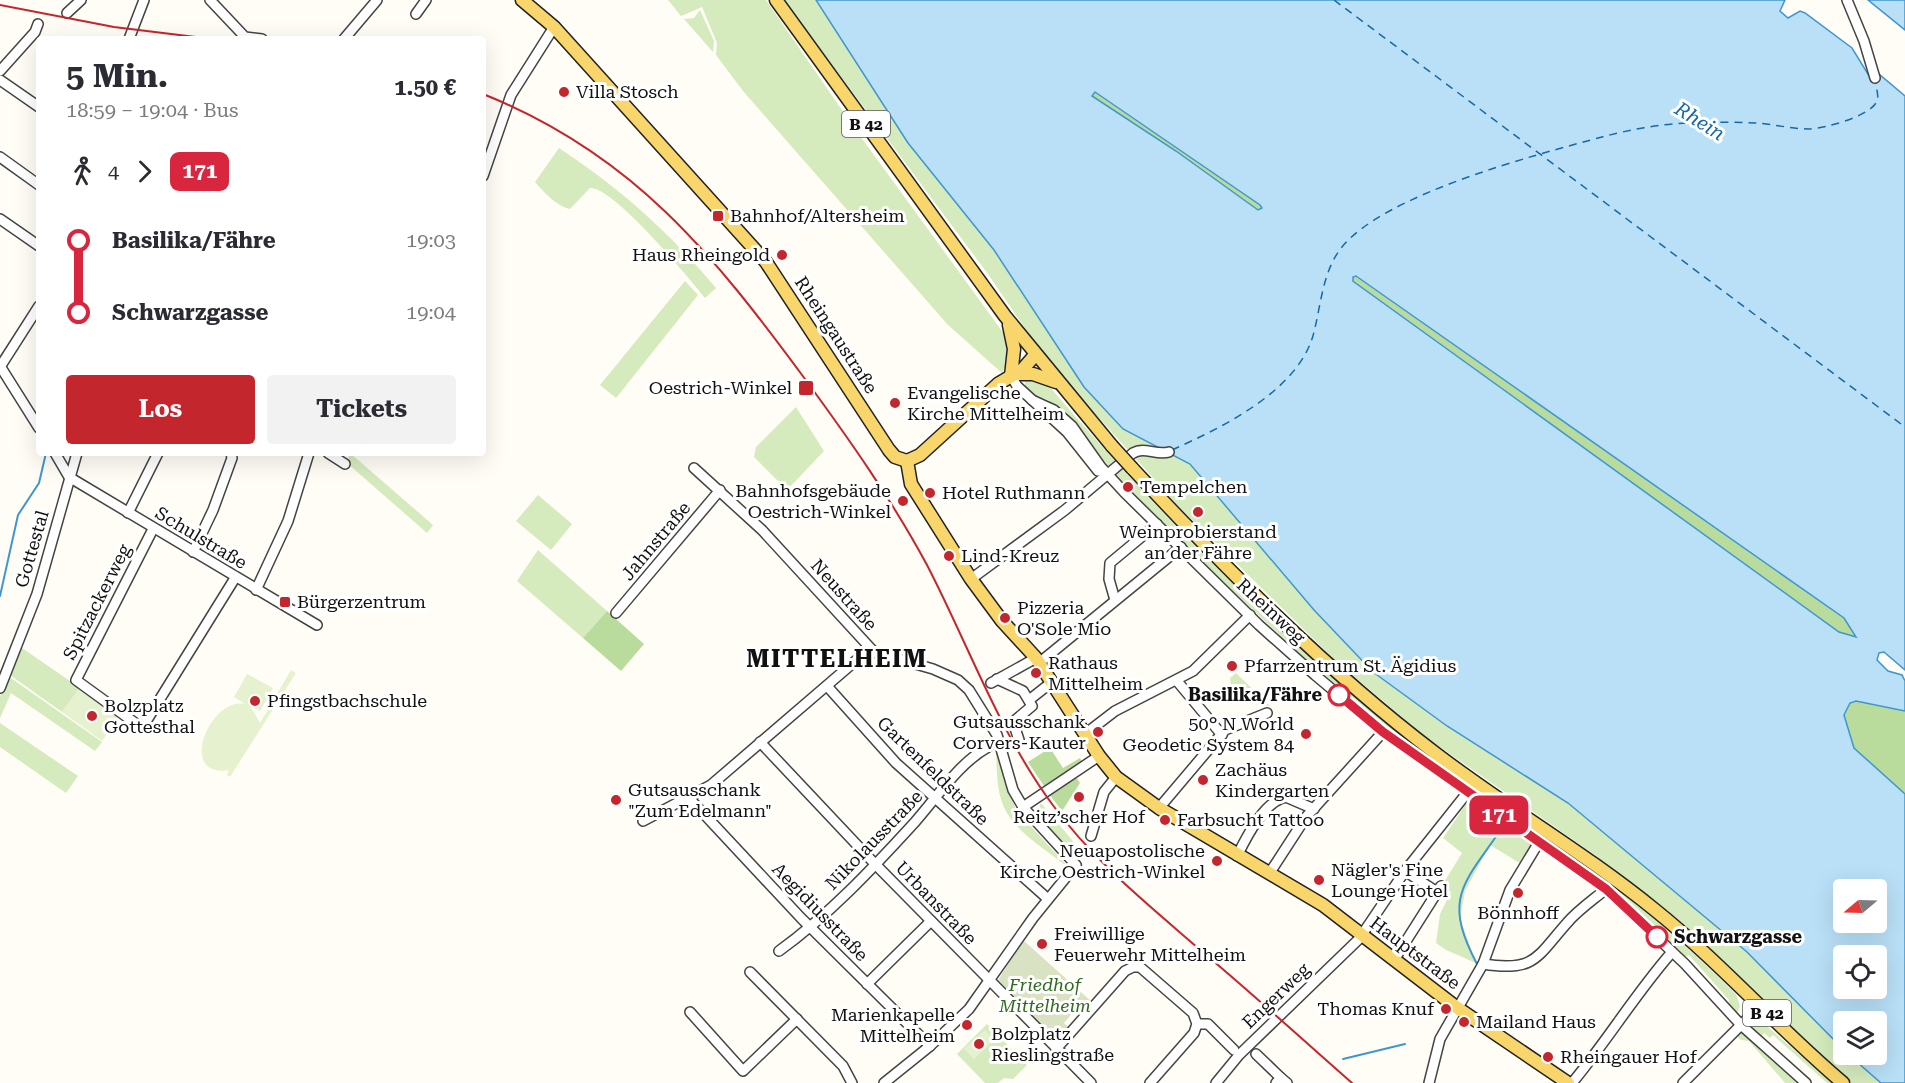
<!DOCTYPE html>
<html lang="de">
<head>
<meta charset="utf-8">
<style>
	body { margin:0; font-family:"Roboto Serif",serif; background:#f2f2f3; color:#2b2b33; height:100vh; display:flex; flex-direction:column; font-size:22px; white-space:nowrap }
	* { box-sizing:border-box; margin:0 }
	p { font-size:20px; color:#7c7c81 }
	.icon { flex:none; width:33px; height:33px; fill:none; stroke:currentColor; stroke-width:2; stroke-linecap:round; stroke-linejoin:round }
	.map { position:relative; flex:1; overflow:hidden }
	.sheet { position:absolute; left:36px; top:36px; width:450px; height:420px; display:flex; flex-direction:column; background:#fff; border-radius:6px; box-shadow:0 6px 24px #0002 }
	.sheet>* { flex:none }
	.badge { padding:0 12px; border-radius:9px; font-size:21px; line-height:39px }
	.needle { width:39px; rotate:251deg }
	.fabs { position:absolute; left:1833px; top:879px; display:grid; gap:12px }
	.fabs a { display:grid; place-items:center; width:54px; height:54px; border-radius:6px; background:#fff; box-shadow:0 6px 24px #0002; font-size:30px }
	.map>.badge { position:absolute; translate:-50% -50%; box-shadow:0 0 0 3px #fff }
	.legs { display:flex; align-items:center; gap:9px; height:66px; padding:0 30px; font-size:20px }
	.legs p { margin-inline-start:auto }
	.headline { display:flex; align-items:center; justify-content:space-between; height:102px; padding:0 30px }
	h1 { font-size:33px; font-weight:700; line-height:45px }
	.action { display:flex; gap:12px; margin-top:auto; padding:12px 30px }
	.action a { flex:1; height:69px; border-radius:6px; background:#c4262e; color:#fff; font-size:24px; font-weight:700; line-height:69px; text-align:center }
	.action a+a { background:#f2f2f3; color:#2b2b33 }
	ul { padding:0 30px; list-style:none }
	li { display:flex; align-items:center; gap:21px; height:72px; font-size:22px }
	li i { display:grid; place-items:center; width:9px; height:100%; margin:0 8px; background:currentColor }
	li i::after { content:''; width:15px; height:15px; margin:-8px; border:4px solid; border-radius:50%; background:#fff }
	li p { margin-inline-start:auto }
	li:first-child i { background:linear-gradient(#0000 50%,currentColor 0) }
	li:last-child i { background:linear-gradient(currentColor 50%,#0000 0) }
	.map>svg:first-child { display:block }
	.green { fill:#d5ebbd }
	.forest { fill:#b9dc9c }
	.cemetery { fill:#d9e3c4 }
	.pitch { fill:#e6f2cf }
	.water { fill:#b9e0f7; stroke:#3f96cf; stroke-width:1.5; fill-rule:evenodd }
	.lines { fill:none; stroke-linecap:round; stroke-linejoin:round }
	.stream { stroke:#3f96cf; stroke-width:2 }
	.ferry { stroke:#1768a6; stroke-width:1.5; stroke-dasharray:8 6; stroke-linecap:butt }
	.minor-casing { stroke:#444; stroke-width:12 }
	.major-casing { stroke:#222; stroke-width:15 }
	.minor { stroke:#fff; stroke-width:9 }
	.major { stroke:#f9d66b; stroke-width:12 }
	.rail { stroke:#c4262e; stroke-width:2 }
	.major-bridge-casing { stroke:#222; stroke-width:15; stroke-linecap:butt }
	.major-bridge { stroke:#f9d66b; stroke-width:12 }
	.line-1-casing { stroke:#fff; stroke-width:14 }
	.line-1 { stroke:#d7263d; stroke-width:9 }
	.poi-dot { fill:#c4262e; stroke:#fff; stroke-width:2 }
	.stop-1-dot { fill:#fff; stroke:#d7263d; stroke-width:3 }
	.labels { text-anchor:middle; stroke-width:6; stroke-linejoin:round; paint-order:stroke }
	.shield { fill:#fff; stroke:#585858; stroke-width:1.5 }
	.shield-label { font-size:16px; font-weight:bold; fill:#111 }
	.poi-label { font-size:18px; fill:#111; stroke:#fff; text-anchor:start }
	.street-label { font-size:18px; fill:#111; stroke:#fff }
	.stop-label { font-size:18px; font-weight:bold; fill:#111; stroke:#fff; text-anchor:end }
	.park-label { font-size:18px; font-style:italic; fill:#2f6b1f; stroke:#fff }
	.water-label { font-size:20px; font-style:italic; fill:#1768a6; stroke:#fff }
	.district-label { font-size:24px; font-weight:bold; letter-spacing:1.5px; fill:#111; stroke:#fff }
</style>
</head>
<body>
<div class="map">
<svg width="1905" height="1083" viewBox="0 0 1905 1083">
	<rect width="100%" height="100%" fill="#fffdf5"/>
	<g class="green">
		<path d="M 668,0 L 766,0 L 855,129 L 1007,338 L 1007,363 L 1002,373 L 948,325 L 743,91 L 716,55 L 717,43 L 702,7 L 681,16 Z"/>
		<path d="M 784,0 L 816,0 L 908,143 L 994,250 L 1084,387 L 1123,429 L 1190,464 L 1314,610 L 1373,672 L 1447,726 L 1568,803 L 1747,952 L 1843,1049 L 1844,1054 L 1849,1055 L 1881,1083 L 1852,1083 L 1679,922 L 1595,855 L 1427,738 L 1337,662 L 1182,510 L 1046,359 L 988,274 Z"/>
		<path d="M 700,10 L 714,41 L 713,52 L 684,19 L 694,18 Z"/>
		<path d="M 559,148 C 621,189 668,231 716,288 L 705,298 C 688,277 613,186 590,188 L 570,209 C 556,206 544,192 535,182 Z"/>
		<path d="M 685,281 L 698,295 L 616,398 L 600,385 Z"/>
		<path d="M 1029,378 L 1047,384 C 1159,514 1282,641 1417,748 C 1478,796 1545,835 1607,881 C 1654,915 1694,954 1736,994 L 1740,1006 L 1738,1012 L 1735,1013 L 1728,1008 L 1729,1000 L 1689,955 L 1684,957 L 1604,884 L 1382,726 L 1329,681 L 1125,490 L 1082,430 L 1048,400 L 1036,396 L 1025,388 L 1025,381 Z"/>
		<path d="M 796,407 L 824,451 L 787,490 L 754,457 L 756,447 Z"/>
		<path d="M 350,453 L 433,525 L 427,533 L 347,463 Z"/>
		<path d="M 538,495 L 572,524 L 551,550 L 516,521 Z"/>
		<path d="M 538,550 L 607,611 L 583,638 L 517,581 Z"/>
		<path d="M 22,648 L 80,688 L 62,712 L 10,675 L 19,649 Z"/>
		<path d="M 1236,673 L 1270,706 L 1247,703 L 1231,685 L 1230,678 Z"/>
		<path d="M 8,676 L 102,742 L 95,751 L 11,693 L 0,718 L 0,696 Z"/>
		<path d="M 0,723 L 78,776 L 66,793 L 0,747 Z"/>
		<path d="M 996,749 L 1016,810 L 1069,868 C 1047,850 1011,830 1002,802 C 996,785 997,767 996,749 Z"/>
		<path d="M 1471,802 L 1531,843 L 1533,847 L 1523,865 L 1490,845 L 1465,891 L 1460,919 L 1476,963 L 1446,950 L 1436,943 L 1440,914 L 1451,892 L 1441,887 L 1462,853 L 1443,838 L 1466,804 Z"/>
		<path d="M 1041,803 L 1082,852 L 1076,858 L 1041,821 L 1037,812 Z"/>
		<path d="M 987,1024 L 1027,1065 L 1013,1079 L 1004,1078 L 998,1083 L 985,1083 L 957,1054 Z"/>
		<path d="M 1761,1024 L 1768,1027 L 1832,1083 L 1827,1083 L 1773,1035 L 1770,1038 L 1764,1033 L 1760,1038 L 1755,1034 L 1753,1025 Z"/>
		<path d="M 1742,1029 L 1798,1083 L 1785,1083 L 1749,1041 L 1741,1040 L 1736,1035 Z"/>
	</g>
	<g class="forest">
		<path d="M 1095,92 L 1261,205 L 1262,208 L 1258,210 L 1176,151 L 1092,96 Z"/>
		<path d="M 1356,276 L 1844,618 L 1857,636 L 1855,638 L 1839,632 L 1353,280 L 1353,277 Z"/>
		<path d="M 607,611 L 644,644 L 621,671 L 583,638 Z"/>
		<path d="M 1856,701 L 1905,711 L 1905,794 L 1854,748 L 1844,715 L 1850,703 Z"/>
		<path d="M 1050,748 L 1063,768 L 1080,758 L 1082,762 L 1044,786 L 1028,762 Z"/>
		<path d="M 1076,777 L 1080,783 L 1062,811 L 1049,794 Z"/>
	</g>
	<path class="cemetery" d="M 1023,940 L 1091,1001 L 1081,1013 L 1076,1009 L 1064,1023 L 1068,1027 L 1054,1039 L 997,982 Z"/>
	<g class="pitch">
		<path d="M 291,670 L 296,673 L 230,777 L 227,775 L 229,770 C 177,779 209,697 245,704 L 234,697 L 247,674 L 273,688 L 260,711 L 251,707 L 260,723 Z"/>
		<path d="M 80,688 L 116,714 L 118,719 L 102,741 L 62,712 Z"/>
		<path d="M 985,1030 L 994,1040 L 974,1059 L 964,1049 Z"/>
	</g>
	<g class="water">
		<path d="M 816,0 L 1785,0 L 1780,11 L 1788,18 L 1800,11 L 1805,13 L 1852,48 L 1871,79 L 1880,75 L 1905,96 L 1905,670 L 1884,652 L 1879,653 L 1877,660 L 1888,671 L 1902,675 L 1905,681 L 1905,711 L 1856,701 L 1850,703 L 1844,715 L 1854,748 L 1905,794 L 1905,1083 L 1881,1083 L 1849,1055 L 1876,1054 L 1876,1022 L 1844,1022 L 1843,1049 L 1747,952 L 1568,803 L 1447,726 L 1373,672 L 1314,610 L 1190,464 L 1123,429 L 1084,387 L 994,250 L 908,143 ZM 1095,92 L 1260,205 L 1262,208 L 1258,210 L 1176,151 L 1092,96 ZM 1356,276 L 1844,618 L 1856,637 L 1839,632 L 1353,281 L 1353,277 ZM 1844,890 L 1876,890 L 1876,922 L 1844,922 ZM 1844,956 L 1876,956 L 1876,988 L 1844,988 Z"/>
		<path d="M 1868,0 L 1905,0 L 1905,30 Z"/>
	</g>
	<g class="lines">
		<g class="stream">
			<path d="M 0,596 L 18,515 L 39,483 L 46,453"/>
			<path d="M 1477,964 C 1441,896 1465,883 1504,825"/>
			<path d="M 1343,1059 L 1405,1044"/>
		</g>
		<g class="ferry">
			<path d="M 1334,0 L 1905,427"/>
			<path d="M 1172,450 C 1223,427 1300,390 1314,332 C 1321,304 1323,270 1342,247 C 1385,194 1535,155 1602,137 C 1628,130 1660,124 1687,123 C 1709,122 1733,122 1755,123 C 1773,124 1792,129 1809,129 C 1826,128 1867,117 1876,103 C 1880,97 1876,88 1875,81"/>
		</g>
		<defs>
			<g id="minor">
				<path d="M 210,0 L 245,37 L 262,39"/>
				<path d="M 1847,0 L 1864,41 L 1875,78"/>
				<path d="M 67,13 L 81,0"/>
				<path d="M 416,14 L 426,0"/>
				<path d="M 129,39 L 144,0"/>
				<path d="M 344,39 L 377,0"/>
				<path d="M 0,71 L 35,32 L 38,24"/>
				<path d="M 0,80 L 39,107"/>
				<path d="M 0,157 L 39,185"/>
				<path d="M 483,176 L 511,95 L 554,27"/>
				<path d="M 0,219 L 39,246"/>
				<path d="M 0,366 L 39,428"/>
				<path d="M 0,367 L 39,306"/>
				<path d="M 1011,376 L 1017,386 L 1067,432 L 1098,471"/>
				<path d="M 1032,400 L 1054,410 L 1072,426 L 1101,467 L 1124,492 L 1259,625 L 1315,675 L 1383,732 L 1606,889 L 1685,964 L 1741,1025 L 1806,1083"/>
				<path d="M 55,453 L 69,477 L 317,625"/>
				<path d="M 328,453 L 345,464"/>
				<path d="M 694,468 L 762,530 L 874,652 L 933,669 L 958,680 L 969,690 L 997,735 L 1013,790 L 1023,807 L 1076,865 L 1033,918 L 969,1009 L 930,1046 L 884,1083"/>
				<path d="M 128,513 L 158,453"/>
				<path d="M 153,529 L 76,680 L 142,728 L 235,578"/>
				<path d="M 193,552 L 213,510 L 232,458 L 231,453"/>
				<path d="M 971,579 L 1065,510 L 1133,453 C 1145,446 1156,456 1169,452"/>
				<path d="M 256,590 L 288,521 L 309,453"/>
				<path d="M 1115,600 L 1109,579 L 1110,563 L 1157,524"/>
				<path d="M 616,613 L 720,490"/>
				<path d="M 1039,663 L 1181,547"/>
				<path d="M 997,679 L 1023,691 L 1032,706 L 1013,722 L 1019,740"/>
				<path d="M 1177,681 L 1222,735"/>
				<path d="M 991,683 L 1036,658"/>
				<path d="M 827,686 L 896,763 L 1048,899"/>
				<path d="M 0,688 L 37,594 L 77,453"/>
				<path d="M 1029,700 L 1052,682"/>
				<path d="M 1085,734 L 1115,711 L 1193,671 L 1250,615"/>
				<path d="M 760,742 L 875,864 L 1091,1083"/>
				<path d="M 689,798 L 801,918 L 930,1046"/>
				<path d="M 1023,807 L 1099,756"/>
				<path d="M 1159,808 L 1225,730 L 1267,713"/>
				<path d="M 643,821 L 711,785 L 860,657 L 874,652"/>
				<path d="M 1091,836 L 1104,792 L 1116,777"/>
				<path d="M 1237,856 C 1246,838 1264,801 1286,797 L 1314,809"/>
				<path d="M 1405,871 L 1437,892"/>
				<path d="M 1269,874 L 1306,817 L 1383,732"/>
				<path d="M 779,951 C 829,915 873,868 915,822 C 937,797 959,763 988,747"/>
				<path d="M 1394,960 L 1441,886"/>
				<path d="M 1483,964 C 1535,972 1536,958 1567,923 C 1578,910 1593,900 1606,889"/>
				<path d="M 750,972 L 843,1066 L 852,1083"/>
				<path d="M 867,984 L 931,921"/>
				<path d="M 690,1012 L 743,1071 L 797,1019"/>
				<path d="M 1197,1024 L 1208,1024 L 1234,1050"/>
				<path d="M 1056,1049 L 1125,971 L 1133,967 L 1140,967 L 1193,1013 L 1197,1024 L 1194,1033 L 1150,1083"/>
				<path d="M 1256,1054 L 1281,1078"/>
				<path d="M 1216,1083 L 1239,1055 L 1359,939 L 1405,871 L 1467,793"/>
				<path d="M 1276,1083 L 1281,1078 L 1287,1083"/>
				<path d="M 1429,1083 L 1440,1039 L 1483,964 L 1510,890 L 1539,842"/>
				<path d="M 1572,1083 C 1607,1041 1636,993 1672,952"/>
				<path d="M 1683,1083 L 1760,1006"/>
			</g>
			<g id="major">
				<path d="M 522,0 L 554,27 L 766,262 L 889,450 L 895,457 L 907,461"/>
				<path d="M 776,0 L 1005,316 L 1112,446"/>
				<path d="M 1009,325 L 1014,349 L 1011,376"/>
				<path d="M 1017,374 L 1033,374 L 1056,382"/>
				<path d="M 907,461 L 911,484 L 971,579 L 1002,621 L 1036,658 L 1099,756 L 1116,777 L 1159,808 L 1323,905 L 1456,1007 L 1568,1083"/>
				<path d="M 907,461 L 920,455 L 998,384 L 1023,369 L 1035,355"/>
				<path d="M 1132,468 C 1226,569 1326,670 1435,753 C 1507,808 1585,853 1655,910 C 1721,963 1778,1028 1843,1083"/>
			</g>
		</defs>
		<use href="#minor" class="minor-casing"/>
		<use href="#major" class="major-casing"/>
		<use href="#minor" class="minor"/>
		<use href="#major" class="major"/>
		<g class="rail">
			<path d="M 0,5 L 114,27 L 212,39"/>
			<path d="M 483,94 C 633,154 712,253 805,379 C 849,439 892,500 927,565 C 968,644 999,732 1052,804 C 1094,862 1151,907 1205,954 C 1255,996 1303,1040 1352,1083"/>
		</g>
		<defs>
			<path id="major-bridge" d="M 1112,446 L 1132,468"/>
		</defs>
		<use href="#major-bridge" class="major-bridge-casing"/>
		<use href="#major-bridge" class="major-bridge"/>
	</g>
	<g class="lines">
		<defs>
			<path id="line-1" d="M 1339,695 L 1383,732 L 1606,889 L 1657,937"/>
		</defs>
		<use href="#line-1" class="line-1-casing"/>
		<use href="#line-1" class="line-1"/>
	</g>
	<g class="poi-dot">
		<circle cx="564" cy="92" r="6"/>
		<rect x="712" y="210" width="12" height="12" rx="3"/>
		<circle cx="782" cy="255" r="6"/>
		<rect x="798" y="380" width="16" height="16" rx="3"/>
		<circle cx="895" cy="403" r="6"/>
		<circle cx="1128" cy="487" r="6"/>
		<circle cx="930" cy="493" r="6"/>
		<circle cx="903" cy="501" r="6"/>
		<circle cx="1198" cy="512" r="6"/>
		<circle cx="949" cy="556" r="6"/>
		<rect x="279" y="596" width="12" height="12" rx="3"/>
		<circle cx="1005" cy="618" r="6"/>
		<circle cx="1232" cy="666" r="6"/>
		<circle cx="1036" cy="673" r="6"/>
		<circle cx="255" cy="701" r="6"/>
		<circle cx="92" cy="716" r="6"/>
		<circle cx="1098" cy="732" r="6"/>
		<circle cx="1306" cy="734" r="6"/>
		<circle cx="1203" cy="780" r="6"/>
		<circle cx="1079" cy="797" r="6"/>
		<circle cx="616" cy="800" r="6"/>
		<circle cx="1165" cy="820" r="6"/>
		<circle cx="1217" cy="861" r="6"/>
		<circle cx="1319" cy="880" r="6"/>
		<circle cx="1518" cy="893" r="6"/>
		<circle cx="1042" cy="944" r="6"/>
		<circle cx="1446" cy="1009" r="6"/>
		<circle cx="1464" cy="1022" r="6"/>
		<circle cx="967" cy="1025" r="6"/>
		<circle cx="979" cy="1044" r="6"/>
		<circle cx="1548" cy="1057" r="6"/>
	</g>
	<g class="stop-1-dot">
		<circle cx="1339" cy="695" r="10"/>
		<circle cx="1657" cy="937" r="10"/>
	</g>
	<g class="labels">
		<g class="shield">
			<rect x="842" y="111" width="48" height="26" rx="4.5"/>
			<rect x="1743" y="1000" width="48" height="26" rx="4.5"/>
		</g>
		<g class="shield-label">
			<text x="866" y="130">B 42</text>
			<text x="1767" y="1019">B 42</text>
		</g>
		<g class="poi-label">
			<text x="576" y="98">Villa Stosch</text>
			<text x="730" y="222">Bahnhof/Altersheim</text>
			<text x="770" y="261" text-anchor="end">Haus Rheingold</text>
			<text x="792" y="394" text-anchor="end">Oestrich-Winkel</text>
			<text x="907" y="399">Evangelische<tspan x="907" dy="21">Kirche Mittelheim</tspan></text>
			<text x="1140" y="493">Tempelchen</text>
			<text x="891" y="497" text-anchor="end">Bahnhofsgebäude<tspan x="891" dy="21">Oestrich-Winkel</tspan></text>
			<text x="942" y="499">Hotel Ruthmann</text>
			<text x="1198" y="538" text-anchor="middle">Weinprobierstand<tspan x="1198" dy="21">an der Fähre</tspan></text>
			<text x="961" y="562">Lind-Kreuz</text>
			<text x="297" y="608">Bürgerzentrum</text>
			<text x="1017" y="614">Pizzeria<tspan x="1017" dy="21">O'Sole Mio</tspan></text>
			<text x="1048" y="669">Rathaus<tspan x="1048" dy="21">Mittelheim</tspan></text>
			<text x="1244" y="672">Pfarrzentrum St. Ägidius</text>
			<text x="267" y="707">Pfingstbachschule</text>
			<text x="104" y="712">Bolzplatz<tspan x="104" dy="21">Gottesthal</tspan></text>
			<text x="1086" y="728" text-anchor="end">Gutsausschank<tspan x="1086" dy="21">Corvers-Kauter</tspan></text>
			<text x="1294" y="730" text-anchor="end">50° N World<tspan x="1294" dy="21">Geodetic System 84</tspan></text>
			<text x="1215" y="776">Zachäus<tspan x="1215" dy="21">Kindergarten</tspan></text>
			<text x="628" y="796">Gutsausschank<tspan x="628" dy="21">"Zum Edelmann"</tspan></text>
			<text x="1079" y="823" text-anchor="middle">Reitz’scher Hof</text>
			<text x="1177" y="826">Farbsucht Tattoo</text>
			<text x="1205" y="857" text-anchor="end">Neuapostolische<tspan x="1205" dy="21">Kirche Oestrich-Winkel</tspan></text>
			<text x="1331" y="876">Nägler's Fine<tspan x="1331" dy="21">Lounge Hotel</tspan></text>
			<text x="1518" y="919" text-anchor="middle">Bönnhoff</text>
			<text x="1054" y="940">Freiwillige<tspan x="1054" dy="21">Feuerwehr Mittelheim</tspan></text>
			<text x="1434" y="1015" text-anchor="end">Thomas Knuf</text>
			<text x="955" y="1021" text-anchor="end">Marienkapelle<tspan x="955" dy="21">Mittelheim</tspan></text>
			<text x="1476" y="1028">Mailand Haus</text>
			<text x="991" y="1040">Bolzplatz<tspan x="991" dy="21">Rieslingstraße</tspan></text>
			<text x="1560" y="1063">Rheingauer Hof</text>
		</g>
		<g class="street-label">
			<text transform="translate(836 335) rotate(57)" y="6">Rheingaustraße</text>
			<text transform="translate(201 538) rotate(31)" y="6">Schulstraße</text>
			<text transform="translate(656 541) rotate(-50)" y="6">Jahnstraße</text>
			<text transform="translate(32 549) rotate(-74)" y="6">Gottestal</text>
			<text transform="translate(844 595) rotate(48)" y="6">Neustraße</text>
			<text transform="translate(97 602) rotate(-63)" y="6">Spitzackerweg</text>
			<text transform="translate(1271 611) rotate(43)" y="6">Rheinweg</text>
			<text transform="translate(933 771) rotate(44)" y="6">Gartenfeldstraße</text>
			<text transform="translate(874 840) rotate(-46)" y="6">Nikolausstraße</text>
			<text transform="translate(936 903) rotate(46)" y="6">Urbanstraße</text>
			<text transform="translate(820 912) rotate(46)" y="6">Aegidiusstraße</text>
			<text transform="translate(1415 953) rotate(37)" y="6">Hauptstraße</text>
			<text transform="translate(1276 996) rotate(-44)" y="6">Engerweg</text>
		</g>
		<g class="stop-label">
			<text x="1322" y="701">Basilika/Fähre</text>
			<text x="1674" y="943" text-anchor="start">Schwarzgasse</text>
		</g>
		<g class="park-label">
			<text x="1045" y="991">Friedhof<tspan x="1045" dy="21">Mittelheim</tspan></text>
		</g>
		<g class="water-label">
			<text transform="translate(1700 121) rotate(32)" y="7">Rhein</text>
		</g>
		<g class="district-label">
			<text x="837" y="667">MITTELHEIM</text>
		</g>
	</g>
</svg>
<div class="fabs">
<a><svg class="needle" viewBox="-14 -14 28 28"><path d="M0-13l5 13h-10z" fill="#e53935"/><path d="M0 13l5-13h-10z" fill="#7c7c81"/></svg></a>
<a><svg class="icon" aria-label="locate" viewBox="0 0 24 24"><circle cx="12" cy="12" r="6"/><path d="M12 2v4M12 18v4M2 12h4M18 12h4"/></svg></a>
<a><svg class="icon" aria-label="layers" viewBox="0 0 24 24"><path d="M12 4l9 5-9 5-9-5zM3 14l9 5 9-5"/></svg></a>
</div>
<b class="badge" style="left:1499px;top:815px;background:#d7263d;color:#fff">171</b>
<section class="sheet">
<div class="headline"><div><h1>5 Min.</h1><p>18:59 – 19:04 · Bus</p></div><b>1.50 €</b></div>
<div class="legs"><svg class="icon" aria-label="walk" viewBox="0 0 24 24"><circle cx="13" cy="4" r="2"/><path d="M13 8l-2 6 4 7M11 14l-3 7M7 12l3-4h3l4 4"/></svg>4<svg class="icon" aria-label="forward" viewBox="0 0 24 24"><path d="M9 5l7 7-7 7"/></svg><b class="badge" style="background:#d7263d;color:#fff">171</b></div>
<ul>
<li><i style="color:#d7263d"></i><b>Basilika/Fähre</b><p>19:03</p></li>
<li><i style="color:#d7263d"></i><b>Schwarzgasse</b><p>19:04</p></li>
</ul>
<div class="action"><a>Los</a><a>Tickets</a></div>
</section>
</div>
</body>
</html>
